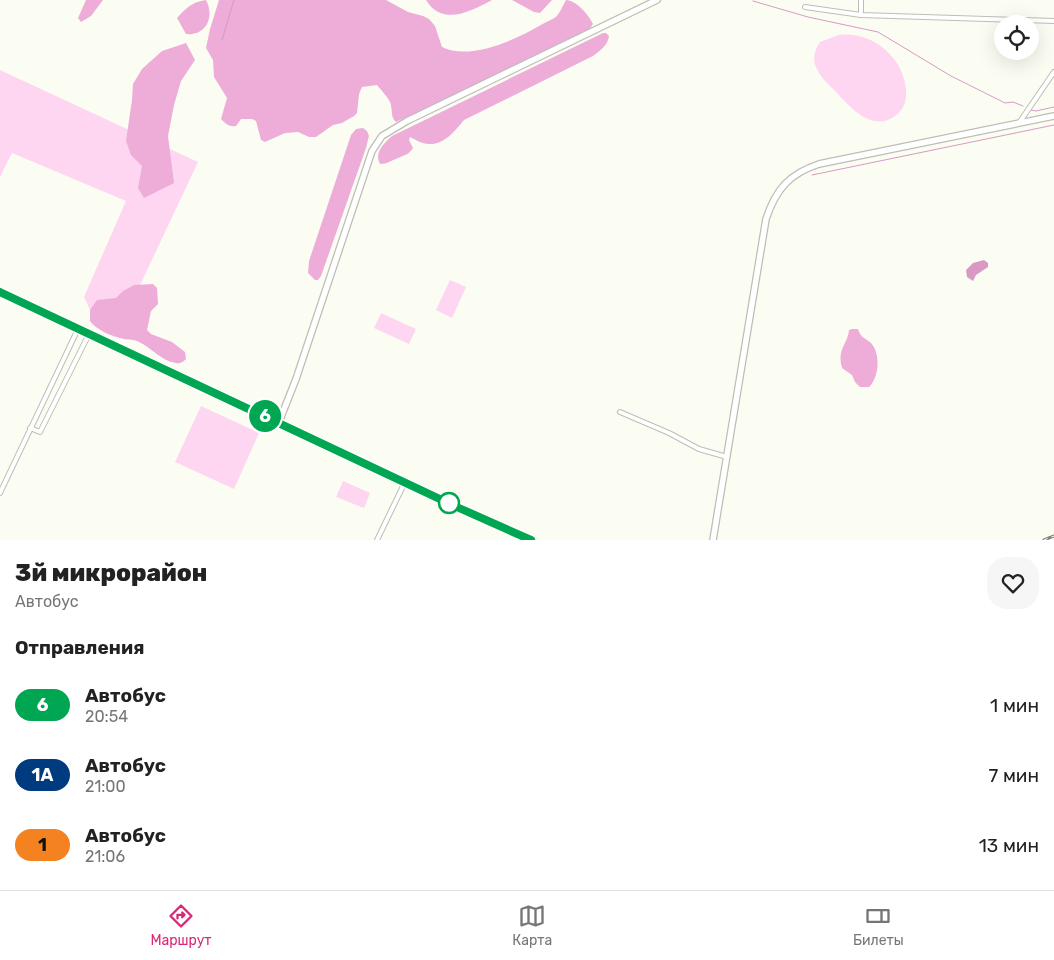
<!DOCTYPE html>
<html lang="ru">
<head>
<meta charset="utf-8">
<style>
	body { margin:0; font-family:Rubik,sans-serif; background:#f6f6f6; color:#222; height:100vh; display:flex; flex-direction:column; font-size:19px; white-space:nowrap }
	* { box-sizing:border-box; margin:0 }
	p { font-size:16px; color:#767676 }
	.icon { flex:none; width:28px; height:28px; fill:none; stroke:currentColor; stroke-width:2; stroke-linecap:round; stroke-linejoin:round }
	.map { position:relative; height:540px; overflow:hidden }
	.details { display:flex; flex-direction:column; background:#fff; flex:1 }
	.details>* { flex:none }
	.badge { padding:0 10px; border-radius:16px; font-size:18px; line-height:32px }
	.fabs { position:absolute; left:994px; top:15px; display:grid; gap:10px }
	.fabs a { display:grid; place-items:center; width:45px; height:45px; border-radius:50%; background:#fff; box-shadow:0 5px 20px #0002; font-size:25px }
	.map>.badge { position:absolute; translate:-50% -50%; box-shadow:0 0 0 2px #fff }
	h2 { padding:0 15px; font-size:19px; line-height:45px }
	.round { display:grid; place-items:center; flex:none; width:52px; height:52px; border-radius:20px; background:#f6f6f6 }
	.headline { display:flex; align-items:center; justify-content:space-between; height:85px; padding:0 15px }
	h1 { font-size:24px; font-weight:800; line-height:38px }
	ul { padding:0; list-style:none }
	li { display:flex; align-items:center; gap:15px; height:70px; padding:0 15px }
	li div { flex:1 }
	li b { display:block; font-size:19px }
	li em { font-style:normal }
	li .badge { min-width:55px; font-weight:700; text-align:center }
	.tabs { display:flex; justify-content:space-around; align-items:center; height:70px; border-top:1px solid #e0e0e0; background:#fff; font-size:14px; color:#767676 }
	.tabs a { display:grid; justify-items:center; gap:2px }
	.tabs .selected { color:#db2777 }
	.map>svg:first-child { display:block }
	.green { fill:#fed6f1 }
	.forest { fill:#eeacd9 }
	.water { fill:#d999c5 }
	.lines { fill:none; stroke-linecap:round; stroke-linejoin:round }
	.stream { stroke:#d999c5; stroke-width:1 }
	.street-casing { stroke:#bdbeb5; stroke-width:6 }
	.secondary-casing { stroke:#bdbeb5; stroke-width:8 }
	.highway-casing { stroke:#bdbeb5; stroke-width:9 }
	.street { stroke:#fff; stroke-width:4 }
	.secondary { stroke:#fff; stroke-width:5.5 }
	.highway { stroke:#fff; stroke-width:7 }
	.rail-casing { stroke:#82837c; stroke-width:3 }
	.rail { stroke:#fff; stroke-width:1; stroke-dasharray:4; stroke-linecap:butt }
	.line-casing { stroke:#fff; stroke-width:11 }
	.line { stroke:#00a651; stroke-width:8 }
	.stop-dot { fill:#fff; stroke:#00a651; stroke-width:2.5 }
</style>
</head>
<body>
<div class="map">
<svg width="1054" height="540" viewBox="0 0 1054 540">
	<rect width="100%" height="100%" fill="#fbfdf3"/>
	<g class="green">
		<path d="M 839,35 C 872,31 903,57 906,89 C 907,100 904,110 895,116 C 872,133 850,107 835,91 C 828,84 820,77 816,67 C 812,59 815,49 820,42 Z"/>
		<path d="M 0,70 L 198,162 L 118,332 L 96,323 L 84,297 L 126,201 L 12,153 L 0,177 Z"/>
		<path d="M 450,280 L 466,287 L 452,318 L 436,310 Z"/>
		<path d="M 381,313 L 416,329 L 409,344 L 374,328 Z"/>
		<path d="M 201,406 L 259,433 L 234,489 L 175,462 Z"/>
		<path d="M 343,481 L 370,493 L 364,508 L 336,497 Z"/>
	</g>
	<g class="forest">
		<path d="M 86,0 L 103,0 L 91,16 L 81,22 L 78,18 Z"/>
		<path d="M 206,0 C 215,17 206,36 186,34 L 177,18 C 186,8 192,2 206,0 Z"/>
		<path d="M 219,0 L 386,0 L 408,12 L 423,16 L 429,19 L 435,26 L 442,47 C 469,61 515,40 539,26 C 544,23 551,20 556,17 C 560,13 563,5 566,0 C 576,0 589,15 593,24 L 589,30 L 451,97 L 396,122 C 390,117 393,109 390,102 C 387,96 381,90 377,85 L 362,87 L 359,94 L 357,113 L 354,116 L 342,123 L 333,125 L 316,137 L 309,137 L 298,132 L 285,133 L 265,142 L 261,140 L 256,121 L 252,119 L 241,119 L 236,126 C 229,127 226,124 221,119 L 227,98 L 214,77 L 213,60 L 206,48 L 210,29 Z"/>
		<path d="M 426,0 L 492,0 C 472,11 442,27 426,0 Z"/>
		<path d="M 512,0 L 552,0 L 540,13 L 534,12 Z"/>
		<path d="M 603,33 L 606,33 L 609,36 C 608,45 600,51 593,56 L 464,120 C 456,130 444,145 429,144 C 422,144 416,140 410,137 L 409,140 L 413,148 C 408,156 403,155 396,159 C 389,161 388,164 380,164 C 374,153 383,144 392,136 Z"/>
		<path d="M 186,43 L 195,60 L 181,81 L 174,105 L 168,136 L 174,183 L 144,198 L 138,188 L 142,166 L 131,155 L 126,141 L 132,100 L 133,84 L 142,69 L 162,51 Z"/>
		<path d="M 363,128 L 367,131 L 369,136 L 366,148 L 321,276 L 318,280 L 315,280 L 308,273 L 309,261 L 351,135 L 356,129 Z"/>
		<path d="M 153,284 L 157,288 L 158,304 L 151,311 L 147,330 L 151,334 L 172,342 L 185,352 L 186,359 C 183,362 180,364 176,363 C 161,361 152,348 139,342 C 134,339 129,340 124,339 C 113,337 96,330 90,321 L 90,310 L 97,300 L 116,298 L 123,291 L 134,285 Z"/>
		<path d="M 852,329 L 858,329 C 860,337 865,338 871,343 C 881,354 879,378 869,387 L 860,387 L 855,382 L 852,375 L 842,368 C 837,348 847,346 849,330 Z"/>
	</g>
	<path class="water" d="M 984,260 L 988,263 L 988,267 L 976,275 L 973,281 L 967,277 L 966,270 L 973,263 Z"/>
	<g class="lines">
		<g class="stream">
			<path d="M 753,1 L 808,17 L 878,32 L 951,76 L 1005,103 L 1013,102 L 1023,106"/>
			<path d="M 222,40 L 234,0"/>
			<path d="M 1031,110 L 1036,111 L 1054,107"/>
			<path d="M 812,175 L 1054,125"/>
		</g>
		<defs>
			<g id="street">
				<path d="M 861,0 L 861,15"/>
				<path d="M 805,7 L 861,15 L 1054,21"/>
				<path d="M 1019,123 L 1054,72"/>
				<path d="M 620,412 L 669,433 L 699,449 L 727,457"/>
				<path d="M 30,428 L 40,432 L 89,334"/>
				<path d="M 0,493 L 78,329"/>
				<path d="M 377,540 L 405,482"/>
			</g>
			<g id="secondary">
				<path d="M 279,422 L 296,379 L 372,151 L 382,136 L 407,121 L 657,0"/>
				<path d="M 713,540 L 766,219 C 776,189 789,174 819,164 L 1054,116"/>
			</g>
			<path id="highway" d="M 0,292 L 459,508 L 531,540"/>
		</defs>
		<use href="#street" class="street-casing"/>
		<use href="#secondary" class="secondary-casing"/>
		<use href="#highway" class="highway-casing"/>
		<use href="#street" class="street"/>
		<use href="#secondary" class="secondary"/>
		<use href="#highway" class="highway"/>
		<defs>
			<path id="rail" d="M 1044,540 L 1054,536"/>
		</defs>
		<use href="#rail" class="rail-casing"/>
		<use href="#rail" class="rail"/>
	</g>
	<g class="lines">
		<defs>
			<path id="line" d="M 0,292 L 459,508 L 531,540"/>
		</defs>
		<use href="#line" class="line-casing"/>
		<use href="#line" class="line"/>
	</g>
	<circle class="stop-dot" cx="449" cy="503" r="10"/>
</svg>
<div class="fabs">
<a><svg class="icon" aria-label="locate" viewBox="0 0 24 24"><circle cx="12" cy="12" r="6"/><path d="M12 2v4M12 18v4M2 12h4M18 12h4"/></svg></a>
</div>
<b class="badge" style="left:265px;top:416px;background:#00a651;color:#fff">6</b>
</div>
<section class="details">
<div class="headline"><div><h1>3й микрорайон</h1><p>Автобус</p></div><a class="round"><svg class="icon" aria-label="heart" viewBox="0 0 24 24"><path d="M12 20l-8-8c-3-5 5-10 8-4 3-6 11-1 8 4z"/></svg></a></div>
<h2>Отправления</h2>
<ul>
<li><span class="badge" style="background:#00a651;color:#fff">6</span><div><b>Автобус</b><p>20:54</p></div><em>1 мин</em></li>
<li><span class="badge" style="background:#003b80;color:#fff">1А</span><div><b>Автобус</b><p>21:00</p></div><em>7 мин</em></li>
<li><span class="badge" style="background:#f58220;color:#111">1</span><div><b>Автобус</b><p>21:06</p></div><em>13 мин</em></li>
</ul>
</section>
<nav class="tabs">
<a class="selected"><svg class="icon" aria-label="directions" viewBox="0 0 24 24"><path d="M12 3l9 9-9 9-9-9zM9 14v-3h6M13 9l2 2-2 2"/></svg>Маршрут</a>
<a><svg class="icon" aria-label="map" viewBox="0 0 24 24"><path d="M3 6l6-2 6 2 6-2v14l-6 2-6-2-6 2zM9 4v14M15 6v14"/></svg>Карта</a>
<a><svg class="icon" aria-label="tickets" viewBox="0 0 24 24"><path d="M3 7h18v10H3zM15 7v10"/></svg>Билеты</a>
</nav>
</body>
</html>
